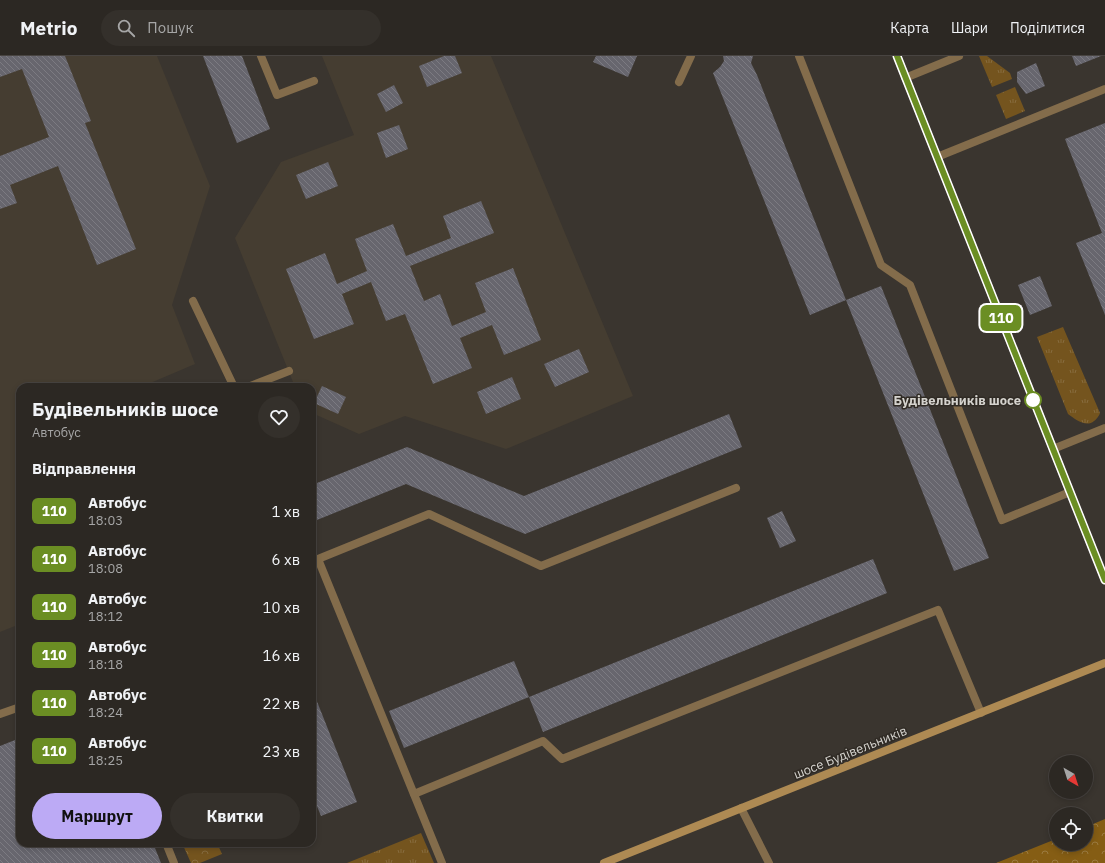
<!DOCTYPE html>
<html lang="uk">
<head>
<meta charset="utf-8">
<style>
	body { margin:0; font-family:"IBM Plex Sans",sans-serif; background:#34302b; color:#f1f3f6; height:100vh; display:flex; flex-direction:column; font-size:15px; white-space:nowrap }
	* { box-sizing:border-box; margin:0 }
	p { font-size:13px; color:#a6a6a6 }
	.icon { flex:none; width:22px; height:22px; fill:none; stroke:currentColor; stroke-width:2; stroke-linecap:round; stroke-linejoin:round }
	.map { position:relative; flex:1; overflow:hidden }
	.panel { position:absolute; left:16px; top:327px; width:300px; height:464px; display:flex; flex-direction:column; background:#2c2823; border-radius:12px; box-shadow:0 2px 6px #0003,0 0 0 1px #484441 }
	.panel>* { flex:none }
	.badge { padding:0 8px; border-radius:6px; font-size:14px; line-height:26px }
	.needle { width:26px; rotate:141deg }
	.controls { position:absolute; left:1049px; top:699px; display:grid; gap:8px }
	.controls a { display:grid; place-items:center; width:44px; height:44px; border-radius:50%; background:#2c2823; box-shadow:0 2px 6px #0003,0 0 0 1px #484441; font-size:20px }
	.map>.badge { position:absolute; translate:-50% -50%; box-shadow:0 0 0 2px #fff }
	h2 { padding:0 16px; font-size:15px; line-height:36px }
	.round { display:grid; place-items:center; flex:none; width:42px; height:42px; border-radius:21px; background:#34302b }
	.overview { display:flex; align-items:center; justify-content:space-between; height:68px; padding:0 16px }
	h1 { font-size:19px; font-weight:700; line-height:30px }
	.action { display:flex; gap:8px; margin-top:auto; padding:8px 16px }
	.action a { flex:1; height:46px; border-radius:24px; background:#bcaaf5; color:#111; font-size:16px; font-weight:700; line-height:46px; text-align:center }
	.action a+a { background:#34302b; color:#f1f3f6 }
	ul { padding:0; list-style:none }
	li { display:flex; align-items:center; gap:12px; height:48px; padding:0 16px }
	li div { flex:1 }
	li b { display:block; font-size:15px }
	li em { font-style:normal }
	li .badge { min-width:44px; font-weight:700; text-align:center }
	header { display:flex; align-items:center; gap:24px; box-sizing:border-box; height:56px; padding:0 20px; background:#2c2823; border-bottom:1px solid #484441 }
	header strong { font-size:19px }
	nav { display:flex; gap:22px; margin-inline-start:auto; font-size:14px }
	.search { width:280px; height:36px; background:#34302b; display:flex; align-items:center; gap:10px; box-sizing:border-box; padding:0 14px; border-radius:22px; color:#a6a6a6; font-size:15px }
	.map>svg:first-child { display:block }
	.built { fill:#453d31 }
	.grass { fill:url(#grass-tufts) }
	.forest { fill:url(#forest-crowns) }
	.park { fill:url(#park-crowns) }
	.building { fill:url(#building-back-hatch) }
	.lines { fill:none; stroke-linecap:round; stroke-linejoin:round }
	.lane { stroke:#836c4b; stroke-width:8 }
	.secondary { stroke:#ae8a53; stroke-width:8 }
	.line-casing { stroke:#fff; stroke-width:9 }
	.line { stroke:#6b8e23; stroke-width:6 }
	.stop-dot { fill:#fff; stroke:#6b8e23; stroke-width:2 }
	.labels { text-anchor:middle; stroke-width:3; stroke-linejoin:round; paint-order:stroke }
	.stop-label { font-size:13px; font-weight:bold; fill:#d5d3ce; stroke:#302b25; text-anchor:end }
	.street-label { font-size:13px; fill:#d5d3ce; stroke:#302b25 }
</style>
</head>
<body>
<header>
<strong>Metrio</strong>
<div class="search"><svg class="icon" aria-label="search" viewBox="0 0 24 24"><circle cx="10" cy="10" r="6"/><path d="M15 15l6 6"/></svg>Пошук</div>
<nav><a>Карта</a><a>Шари</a><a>Поділитися</a></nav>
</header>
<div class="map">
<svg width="1105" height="807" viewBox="0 0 1105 807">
	<defs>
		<pattern id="grass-tufts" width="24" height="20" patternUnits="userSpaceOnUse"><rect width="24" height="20" fill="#74541e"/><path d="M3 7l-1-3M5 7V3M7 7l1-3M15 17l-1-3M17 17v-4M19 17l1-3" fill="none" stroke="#876c3e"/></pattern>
		<pattern id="forest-crowns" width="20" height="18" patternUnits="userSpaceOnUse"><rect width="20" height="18" fill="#855d14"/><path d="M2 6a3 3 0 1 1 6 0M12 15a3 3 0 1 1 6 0" fill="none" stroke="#9b7b40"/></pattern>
		<pattern id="park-crowns" width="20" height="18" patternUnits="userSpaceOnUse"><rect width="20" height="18" fill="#74541e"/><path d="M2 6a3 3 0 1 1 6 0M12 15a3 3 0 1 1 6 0" fill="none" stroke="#876c3e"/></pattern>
		<pattern id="building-back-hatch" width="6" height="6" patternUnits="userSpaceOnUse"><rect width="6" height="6" fill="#67666e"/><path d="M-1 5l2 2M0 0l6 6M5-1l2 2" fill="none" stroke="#7c7b82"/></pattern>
	</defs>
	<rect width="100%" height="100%" fill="#3a352f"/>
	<g class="built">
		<path d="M 0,0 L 157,0 L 210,130 L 172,249 L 195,308 L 141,331 L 20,331 L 20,568 L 0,576 Z"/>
		<path d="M 322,0 L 491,0 L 633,340 L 506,393 L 405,360 L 359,378 L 312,357 L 312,331 L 295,331 L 235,182 L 281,106 L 354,79 Z"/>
	</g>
	<g class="grass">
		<path d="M 979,0 L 987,0 L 1010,17 L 1012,23 L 992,31 Z"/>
		<path d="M 1015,31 L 1025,55 L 1006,63 L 996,39 Z"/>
		<path d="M 1063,271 L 1100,357 C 1099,360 1096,364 1094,365 C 1086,372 1075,363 1068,358 L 1037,281 Z"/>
		<path d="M 421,777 L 434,807 L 347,807 Z"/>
	</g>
	<path class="forest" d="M 1105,763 L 1105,807 L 996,807 L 1056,783 L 1056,788 L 1086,788 L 1086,771 Z"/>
	<path class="park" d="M 182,787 L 217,787 L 222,798 L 200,807 L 191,807 Z"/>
	<g class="building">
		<path d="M 0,0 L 65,0 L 91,65 L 85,67 L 136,193 L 97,209 L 58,110 L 10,129 L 17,147 L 0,153 L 0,100 L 49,81 L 22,13 L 0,21 Z"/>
		<path d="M 203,0 L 242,0 L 270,73 L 237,87 Z"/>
		<path d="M 444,0 L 455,0 L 462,17 L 427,31 L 419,10 Z"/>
		<path d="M 596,0 L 637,0 L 628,21 L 593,6 Z"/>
		<path d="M 723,0 L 753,0 L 751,7 L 757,19 L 846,244 L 881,230 L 989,502 L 954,515 L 846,244 L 810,259 L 713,17 L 720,11 L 724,5 Z"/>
		<path d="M 1072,0 L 1101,0 L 1076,10 Z"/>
		<path d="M 1036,7 L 1045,30 L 1026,38 L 1017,26 L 1017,16 Z"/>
		<path d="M 394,29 L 403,47 L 386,56 L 377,38 Z"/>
		<path d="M 1105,67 L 1105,259 L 1076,187 L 1102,177 L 1065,83 Z"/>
		<path d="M 399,69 L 408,93 L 386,102 L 377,77 Z"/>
		<path d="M 328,106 L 338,130 L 306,143 L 296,119 Z"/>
		<path d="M 481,145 L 494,177 L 410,210 L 424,245 L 440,238 L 452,270 L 486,256 L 475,227 L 513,212 L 541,284 L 504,299 L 492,269 L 460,282 L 472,312 L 433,328 L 405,258 L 386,265 L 371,226 L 342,238 L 354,268 L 314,283 L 286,213 L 325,197 L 337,228 L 367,215 L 355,183 L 393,168 L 406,200 L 451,182 L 443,160 Z"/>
		<path d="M 1040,220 L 1052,250 L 1030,259 L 1018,229 Z"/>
		<path d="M 579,293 L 589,316 L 555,331 L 544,308 Z"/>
		<path d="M 512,321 L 521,343 L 486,358 L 477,336 Z"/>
		<path d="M 322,330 L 346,341 L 338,358 L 314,347 Z"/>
		<path d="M 729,358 L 742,391 L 525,478 L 406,428 L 312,466 L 312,429 L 407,391 L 524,440 Z"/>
		<path d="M 782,455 L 796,485 L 780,492 L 767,462 Z"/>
		<path d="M 873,503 L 887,537 L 543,676 L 529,641 Z"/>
		<path d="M 514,605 L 529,641 L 404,692 L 389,655 Z"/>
		<path d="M 312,633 L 357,746 L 321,760 L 312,738 Z"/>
		<path d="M 20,682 L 20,787 L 153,787 L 161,807 L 0,807 L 0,690 Z"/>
	</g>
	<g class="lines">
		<g class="lane">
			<path d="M 261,0 L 277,39 L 314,25"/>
			<path d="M 799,0 L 881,209 L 910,229 L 1002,464 L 1070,436"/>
			<path d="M 905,22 L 959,0"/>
			<path d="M 679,26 L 691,0"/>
			<path d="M 937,101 L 1105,33"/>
			<path d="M 193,245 L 234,331"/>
			<path d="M 248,331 L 289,315"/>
			<path d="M 1053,393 L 1105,372"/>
			<path d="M 0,658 L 20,651"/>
			<path d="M 414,738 L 543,685 L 562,703 L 938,554 L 981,657"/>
			<path d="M 741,752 L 769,807"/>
			<path d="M 166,787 L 174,807"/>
			<path d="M 442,807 L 318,503 L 429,458 L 541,510 L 736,432"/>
		</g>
		<g class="secondary">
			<path d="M 897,0 L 1105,524"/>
			<path d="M 604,807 L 1105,607"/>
		</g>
	</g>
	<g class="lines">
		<defs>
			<path id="line" d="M 897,0 L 1105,524"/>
		</defs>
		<use href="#line" class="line-casing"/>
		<use href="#line" class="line"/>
	</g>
	<circle class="stop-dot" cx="1033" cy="344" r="8"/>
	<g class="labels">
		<g class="stop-label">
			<text x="1021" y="349">Будівельників шосе</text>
		</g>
		<g class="street-label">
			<text transform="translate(850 696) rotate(-22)" y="5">шосе Будівельників</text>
		</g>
	</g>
</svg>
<div class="controls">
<a><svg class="needle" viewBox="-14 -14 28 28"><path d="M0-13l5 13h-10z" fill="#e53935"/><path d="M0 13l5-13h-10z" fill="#a6a6a6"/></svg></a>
<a><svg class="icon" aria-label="locate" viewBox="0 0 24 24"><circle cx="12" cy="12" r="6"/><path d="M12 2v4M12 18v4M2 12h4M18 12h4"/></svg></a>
</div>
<b class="badge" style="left:1001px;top:262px;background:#6b8e23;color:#fff">110</b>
<section class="panel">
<div class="overview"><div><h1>Будівельників шосе</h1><p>Автобус</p></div><a class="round"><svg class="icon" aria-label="heart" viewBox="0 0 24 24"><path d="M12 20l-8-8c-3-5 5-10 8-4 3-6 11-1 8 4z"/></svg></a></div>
<h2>Відправлення</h2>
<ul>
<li><span class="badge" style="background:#6b8e23;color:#fff">110</span><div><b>Автобус</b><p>18:03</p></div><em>1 хв</em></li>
<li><span class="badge" style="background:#6b8e23;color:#fff">110</span><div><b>Автобус</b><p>18:08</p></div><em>6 хв</em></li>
<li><span class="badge" style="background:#6b8e23;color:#fff">110</span><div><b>Автобус</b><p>18:12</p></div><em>10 хв</em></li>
<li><span class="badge" style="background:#6b8e23;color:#fff">110</span><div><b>Автобус</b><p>18:18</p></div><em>16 хв</em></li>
<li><span class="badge" style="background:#6b8e23;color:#fff">110</span><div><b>Автобус</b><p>18:24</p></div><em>22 хв</em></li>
<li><span class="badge" style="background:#6b8e23;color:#fff">110</span><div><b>Автобус</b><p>18:25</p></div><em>23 хв</em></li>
</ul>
<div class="action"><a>Маршрут</a><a>Квитки</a></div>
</section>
</div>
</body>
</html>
